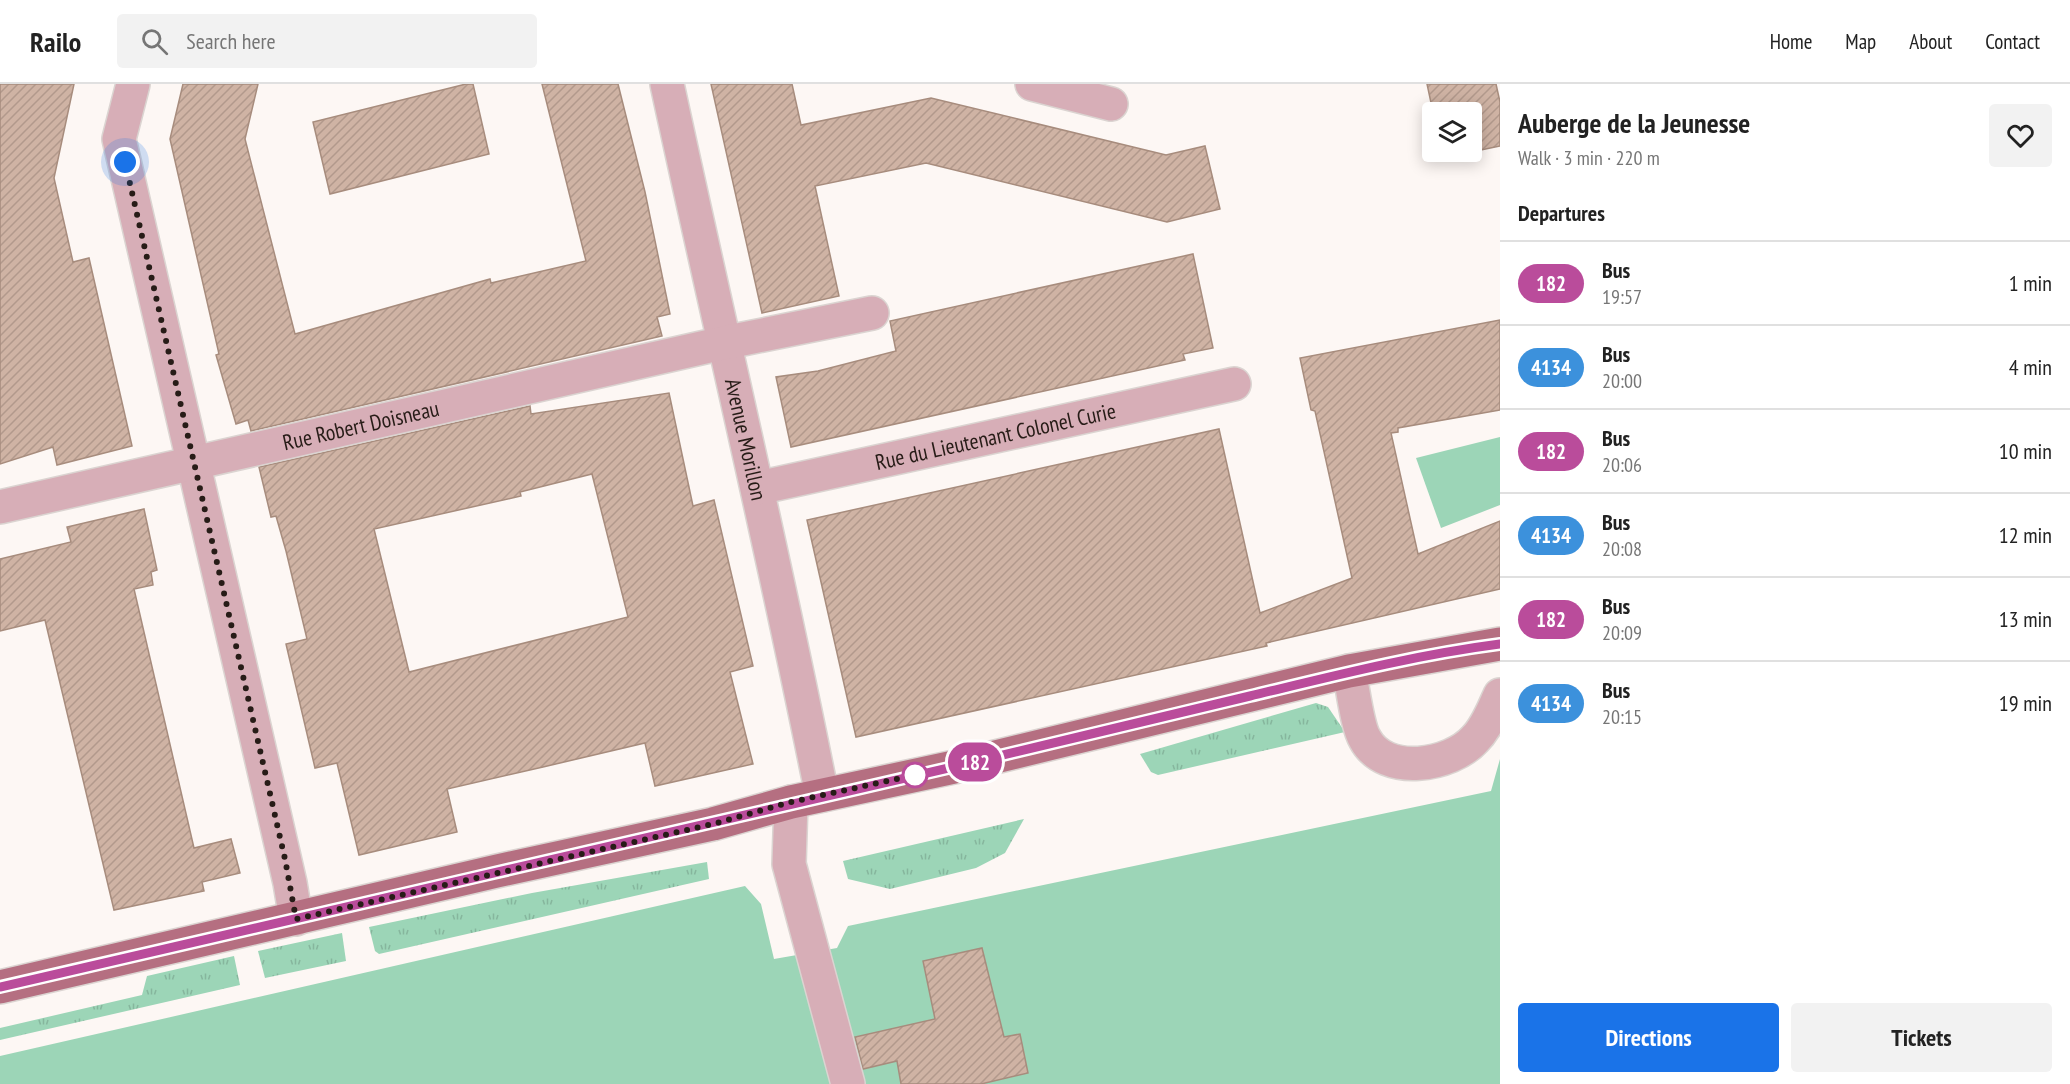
<!DOCTYPE html>
<html lang="en">
<head>
<meta charset="utf-8">
<style>
	body { margin:0; font-family:"PT Sans Narrow",sans-serif; background:#f2f2f2; color:#222; height:100vh; display:flex; flex-direction:column; font-size:22px; white-space:nowrap }
	* { box-sizing:border-box; margin:0 }
	p { font-size:20px; color:#767676 }
	.icon { flex:none; width:33px; height:33px; fill:none; stroke:currentColor; stroke-width:2; stroke-linecap:round; stroke-linejoin:round }
	.map { position:relative; flex:1; overflow:hidden }
	.sheet { display:flex; flex-direction:column; background:#fff; width:570px }
	.sheet>* { flex:none }
	.badge { padding:0 12px; border-radius:20px; font-size:21px; line-height:39px }
	.fabs { position:absolute; left:1422px; top:18px; display:grid; gap:12px }
	.fabs a { display:grid; place-items:center; width:60px; height:60px; border-radius:6px; background:#fff; box-shadow:0 3px 15px #0003; font-size:30px }
	.you { position:absolute; width:30px; height:30px; margin:-15px; border:4px solid #fff; border-radius:50%; background:#1a73e8; box-shadow:0 0 0 9px #1a73e833 }
	.map>.badge { position:absolute; translate:-50% -50%; box-shadow:0 0 0 3px #fff }
	h2 { padding:0 18px; font-size:22px; line-height:54px }
	.round { display:grid; place-items:center; flex:none; width:63px; height:63px; border-radius:6px; background:#f2f2f2 }
	.headline { display:flex; align-items:center; justify-content:space-between; height:102px; padding:0 18px }
	h1 { font-size:28px; font-weight:600; line-height:45px }
	.primary-button { display:flex; gap:12px; margin-top:auto; padding:12px 18px }
	.primary-button a { flex:1; height:69px; border-radius:6px; background:#1a73e8; color:#fff; font-size:24px; font-weight:600; line-height:69px; text-align:center }
	.primary-button a+a { background:#f2f2f2; color:#222 }
	ul { padding:0; list-style:none }
	li { display:flex; align-items:center; gap:18px; height:84px; padding:0 18px; border-top:2px solid #e0e0e0 }
	li div { flex:1 }
	li b { display:block; font-size:22px }
	li em { font-style:normal }
	li .badge { min-width:66px; font-weight:700; text-align:center }
	header { display:flex; align-items:center; gap:36px; box-sizing:border-box; height:84px; padding:0 30px; background:#fff; border-bottom:2px solid #e0e0e0 }
	header strong { font-size:28px }
	nav { display:flex; gap:33px; margin-inline-start:auto; font-size:21px }
	.search { width:420px; height:54px; background:#f2f2f2; display:flex; align-items:center; gap:15px; box-sizing:border-box; padding:0 21px; border-radius:6px; color:#767676; font-size:22px }
	main { display:flex; flex:1; min-height:0 }
	.map>svg:first-child { display:block }
	.grass { fill:url(#grass-tufts) }
	.green { fill:#9cd5b7 }
	.building { fill:url(#building-hatch); stroke:#a78c7d; stroke-width:1.5; fill-rule:evenodd }
	.lines { fill:none; stroke-linecap:round; stroke-linejoin:round }
	.minor-casing { stroke:#dbd4d1; stroke-width:36 }
	.major-casing { stroke:#dbd4d1; stroke-width:36 }
	.minor { stroke:#d7aeb7; stroke-width:33 }
	.major { stroke:#b56f81; stroke-width:33 }
	.line-casing { stroke:#fff; stroke-width:14 }
	.line { stroke:#ba4c9b; stroke-width:9 }
	.walk { stroke:#271c17; stroke-width:6; stroke-dasharray:0 10.8 }
	.stop-dot { fill:#fff; stroke:#ba4c9b; stroke-width:3 }
	.labels { text-anchor:middle; stroke-width:4.5; stroke-linejoin:round; paint-order:stroke }
	.street-label { font-size:22px; fill:#271c17; stroke:#fff }
</style>
</head>
<body>
<header>
<strong>Railo</strong>
<div class="search"><svg class="icon" aria-label="search" viewBox="0 0 24 24"><circle cx="10" cy="10" r="6"/><path d="M15 15l6 6"/></svg>Search here</div>
<nav><a>Home</a><a>Map</a><a>About</a><a>Contact</a></nav>
</header>
<main>
<div class="map">
<svg width="1500" height="1000" viewBox="0 0 1500 1000">
	<defs>
		<pattern id="grass-tufts" width="24" height="20" patternUnits="userSpaceOnUse" patternTransform="scale(1.5)"><rect width="24" height="20" fill="#9cd5b7"/><path d="M3 7l-1-3M5 7V3M7 7l1-3M15 17l-1-3M17 17v-4M19 17l1-3" fill="none" stroke="#86b69d"/></pattern>
		<pattern id="building-hatch" width="6" height="6" patternUnits="userSpaceOnUse" patternTransform="scale(1.5)"><rect width="6" height="6" fill="#cfb3a4"/><path d="M-1 1l2-2M0 6l6-6M5 7l2-2" fill="none" stroke="#b2998c"/></pattern>
	</defs>
	<rect width="100%" height="100%" fill="#fdf7f4"/>
	<g class="grass">
		<path d="M 1316,619 L 1328,623 L 1345,648 L 1158,691 L 1151,688 L 1140,670 Z"/>
		<path d="M 1024,735 L 1005,769 L 976,784 L 890,805 L 848,795 L 843,777 Z"/>
		<path d="M 707,778 L 709,795 L 379,870 L 375,867 L 369,843 L 532,809 Z"/>
		<path d="M 342,849 L 346,877 L 265,894 L 258,867 Z"/>
		<path d="M 234,872 L 240,901 L 0,956 L 0,944 L 142,911 L 147,892 Z"/>
	</g>
	<g class="green">
		<path d="M 1500,353 L 1500,421 L 1441,444 L 1416,374 Z"/>
		<path d="M 1500,675 L 1500,1000 L 0,1000 L 0,972 L 745,802 L 761,820 L 774,875 L 837,864 L 848,842 L 1491,707 Z"/>
	</g>
	<g class="building">
		<path d="M 0,0 L 74,0 L 54,94 L 73,178 L 89,174 L 132,362 L 57,381 L 53,363 L 0,380 Z"/>
		<path d="M 183,0 L 258,0 L 245,55 L 295,250 L 490,195 L 491,199 L 586,177 L 542,0 L 618,0 L 645,108 L 670,230 L 657,233 L 662,252 L 251,347 L 248,336 L 236,340 L 216,271 L 219,270 L 170,55 Z"/>
		<path d="M 466,0 L 473,0 L 489,70 L 330,110 L 313,38 Z"/>
		<path d="M 711,0 L 792,0 L 801,41 L 931,14 L 1166,71 L 1205,62 L 1220,125 L 1167,138 L 926,79 L 815,102 L 839,212 L 762,229 Z"/>
		<path d="M 1427,0 L 1496,0 L 1500,18 L 1500,62 L 1443,74 L 1441,68 L 1472,68 L 1472,28 L 1433,28 Z"/>
		<path d="M 1193,170 L 1213,264 L 1183,270 L 1185,276 L 791,363 L 776,293 L 818,287 L 896,267 L 890,237 Z"/>
		<path d="M 1500,236 L 1500,326 L 1398,344 L 1398,348 L 1391,349 L 1418,470 L 1500,437 L 1500,505 L 1266,559 L 1267,562 L 856,653 L 807,436 L 1219,345 L 1260,529 L 1352,494 L 1315,327 L 1311,326 L 1300,274 Z"/>
		<path d="M 669,309 L 693,422 L 714,416 L 753,582 L 730,588 L 753,680 L 655,702 L 645,659 L 543,683 L 447,705 L 457,748 L 359,771 L 337,679 L 315,684 L 286,560 L 307,555 L 286,467 L 276,432 L 271,433 L 259,383 L 530,322 L 531,330 ZM 592,390 L 628,533 L 409,588 L 374,445 L 521,412 L 520,408 Z"/>
		<path d="M 144,425 L 157,486 L 151,488 L 153,501 L 134,505 L 194,764 L 231,755 L 240,789 L 202,798 L 204,807 L 114,826 L 45,536 L 0,547 L 0,475 L 71,458 L 67,443 Z"/>
		<path d="M 982,864 L 1004,953 L 1020,950 L 1028,989 L 981,1000 L 901,1000 L 897,977 L 863,985 L 855,953 L 935,935 L 923,877 Z"/>
	</g>
	<g class="lines">
		<defs>
			<g id="minor">
				<path d="M 133,0 L 119,55 L 290,799 L 296,835"/>
				<path id="s1" d="M 667,0 C 718,237 775,473 822,711"/>
				<path d="M 1032,0 L 1111,20"/>
				<path id="s2" d="M 758,404 L 1234,300"/>
				<path id="s3" d="M 0,423 L 723,259 L 872,229"/>
				<path d="M 1349,587 C 1353,604 1357,642 1365,655 C 1385,693 1451,682 1475,655 C 1487,643 1493,626 1500,611"/>
				<path d="M 791,718 L 789,780 L 848,1000"/>
			</g>
			<path id="major" d="M 0,903 L 497,787 L 713,740 L 791,718 L 954,683 L 1349,587 L 1500,560"/>
		</defs>
		<use href="#minor" class="minor-casing"/>
		<use href="#major" class="major-casing"/>
		<use href="#minor" class="minor"/>
		<use href="#major" class="major"/>
	</g>
	<g class="lines">
		<defs>
			<path id="line" d="M 0,903 C 319,829 638,756 957,682 C 1055,659 1152,635 1250,612 C 1333,592 1415,571 1500,560"/>
		</defs>
		<use href="#line" class="line-casing"/>
		<use href="#line" class="line"/>
		<path class="walk" d="M 125,78 L 285,775 L 296,835 L 713,740 L 791,718 L 915,691"/>
	</g>
	<circle class="stop-dot" cx="915" cy="691" r="12"/>
	<g class="labels">
		<g class="street-label">
			<text dy="8" stroke="none"><textPath href="#s3" startOffset="370">Rue Robert Doisneau</textPath></text>
			<text dy="8" stroke="none"><textPath href="#s2" startOffset="243">Rue du Lieutenant Colonel Curie</textPath></text>
			<text dy="8" stroke="none"><textPath href="#s1" startOffset="364">Avenue Morillon</textPath></text>
		</g>
	</g>
</svg>
<div class="fabs">
<a><svg class="icon" aria-label="layers" viewBox="0 0 24 24"><path d="M12 4l9 5-9 5-9-5zM3 14l9 5 9-5"/></svg></a>
</div>
<div class="you" style="left:125px;top:78px"></div>
<b class="badge" style="left:975px;top:678px;background:#ba4c9b;color:#fff">182</b>
</div>
<section class="sheet">
<div class="headline"><div><h1>Auberge de la Jeunesse</h1><p>Walk · 3 min · 220 m</p></div><a class="round"><svg class="icon" aria-label="heart" viewBox="0 0 24 24"><path d="M12 20l-8-8c-3-5 5-10 8-4 3-6 11-1 8 4z"/></svg></a></div>
<h2>Departures</h2>
<ul>
<li><span class="badge" style="background:#ba4c9b;color:#fff">182</span><div><b>Bus</b><p>19:57</p></div><em>1 min</em></li>
<li><span class="badge" style="background:#3c91dc;color:#fff">4134</span><div><b>Bus</b><p>20:00</p></div><em>4 min</em></li>
<li><span class="badge" style="background:#ba4c9b;color:#fff">182</span><div><b>Bus</b><p>20:06</p></div><em>10 min</em></li>
<li><span class="badge" style="background:#3c91dc;color:#fff">4134</span><div><b>Bus</b><p>20:08</p></div><em>12 min</em></li>
<li><span class="badge" style="background:#ba4c9b;color:#fff">182</span><div><b>Bus</b><p>20:09</p></div><em>13 min</em></li>
<li><span class="badge" style="background:#3c91dc;color:#fff">4134</span><div><b>Bus</b><p>20:15</p></div><em>19 min</em></li>
</ul>
<div class="primary-button"><a>Directions</a><a>Tickets</a></div>
</section>
</main>
</body>
</html>
